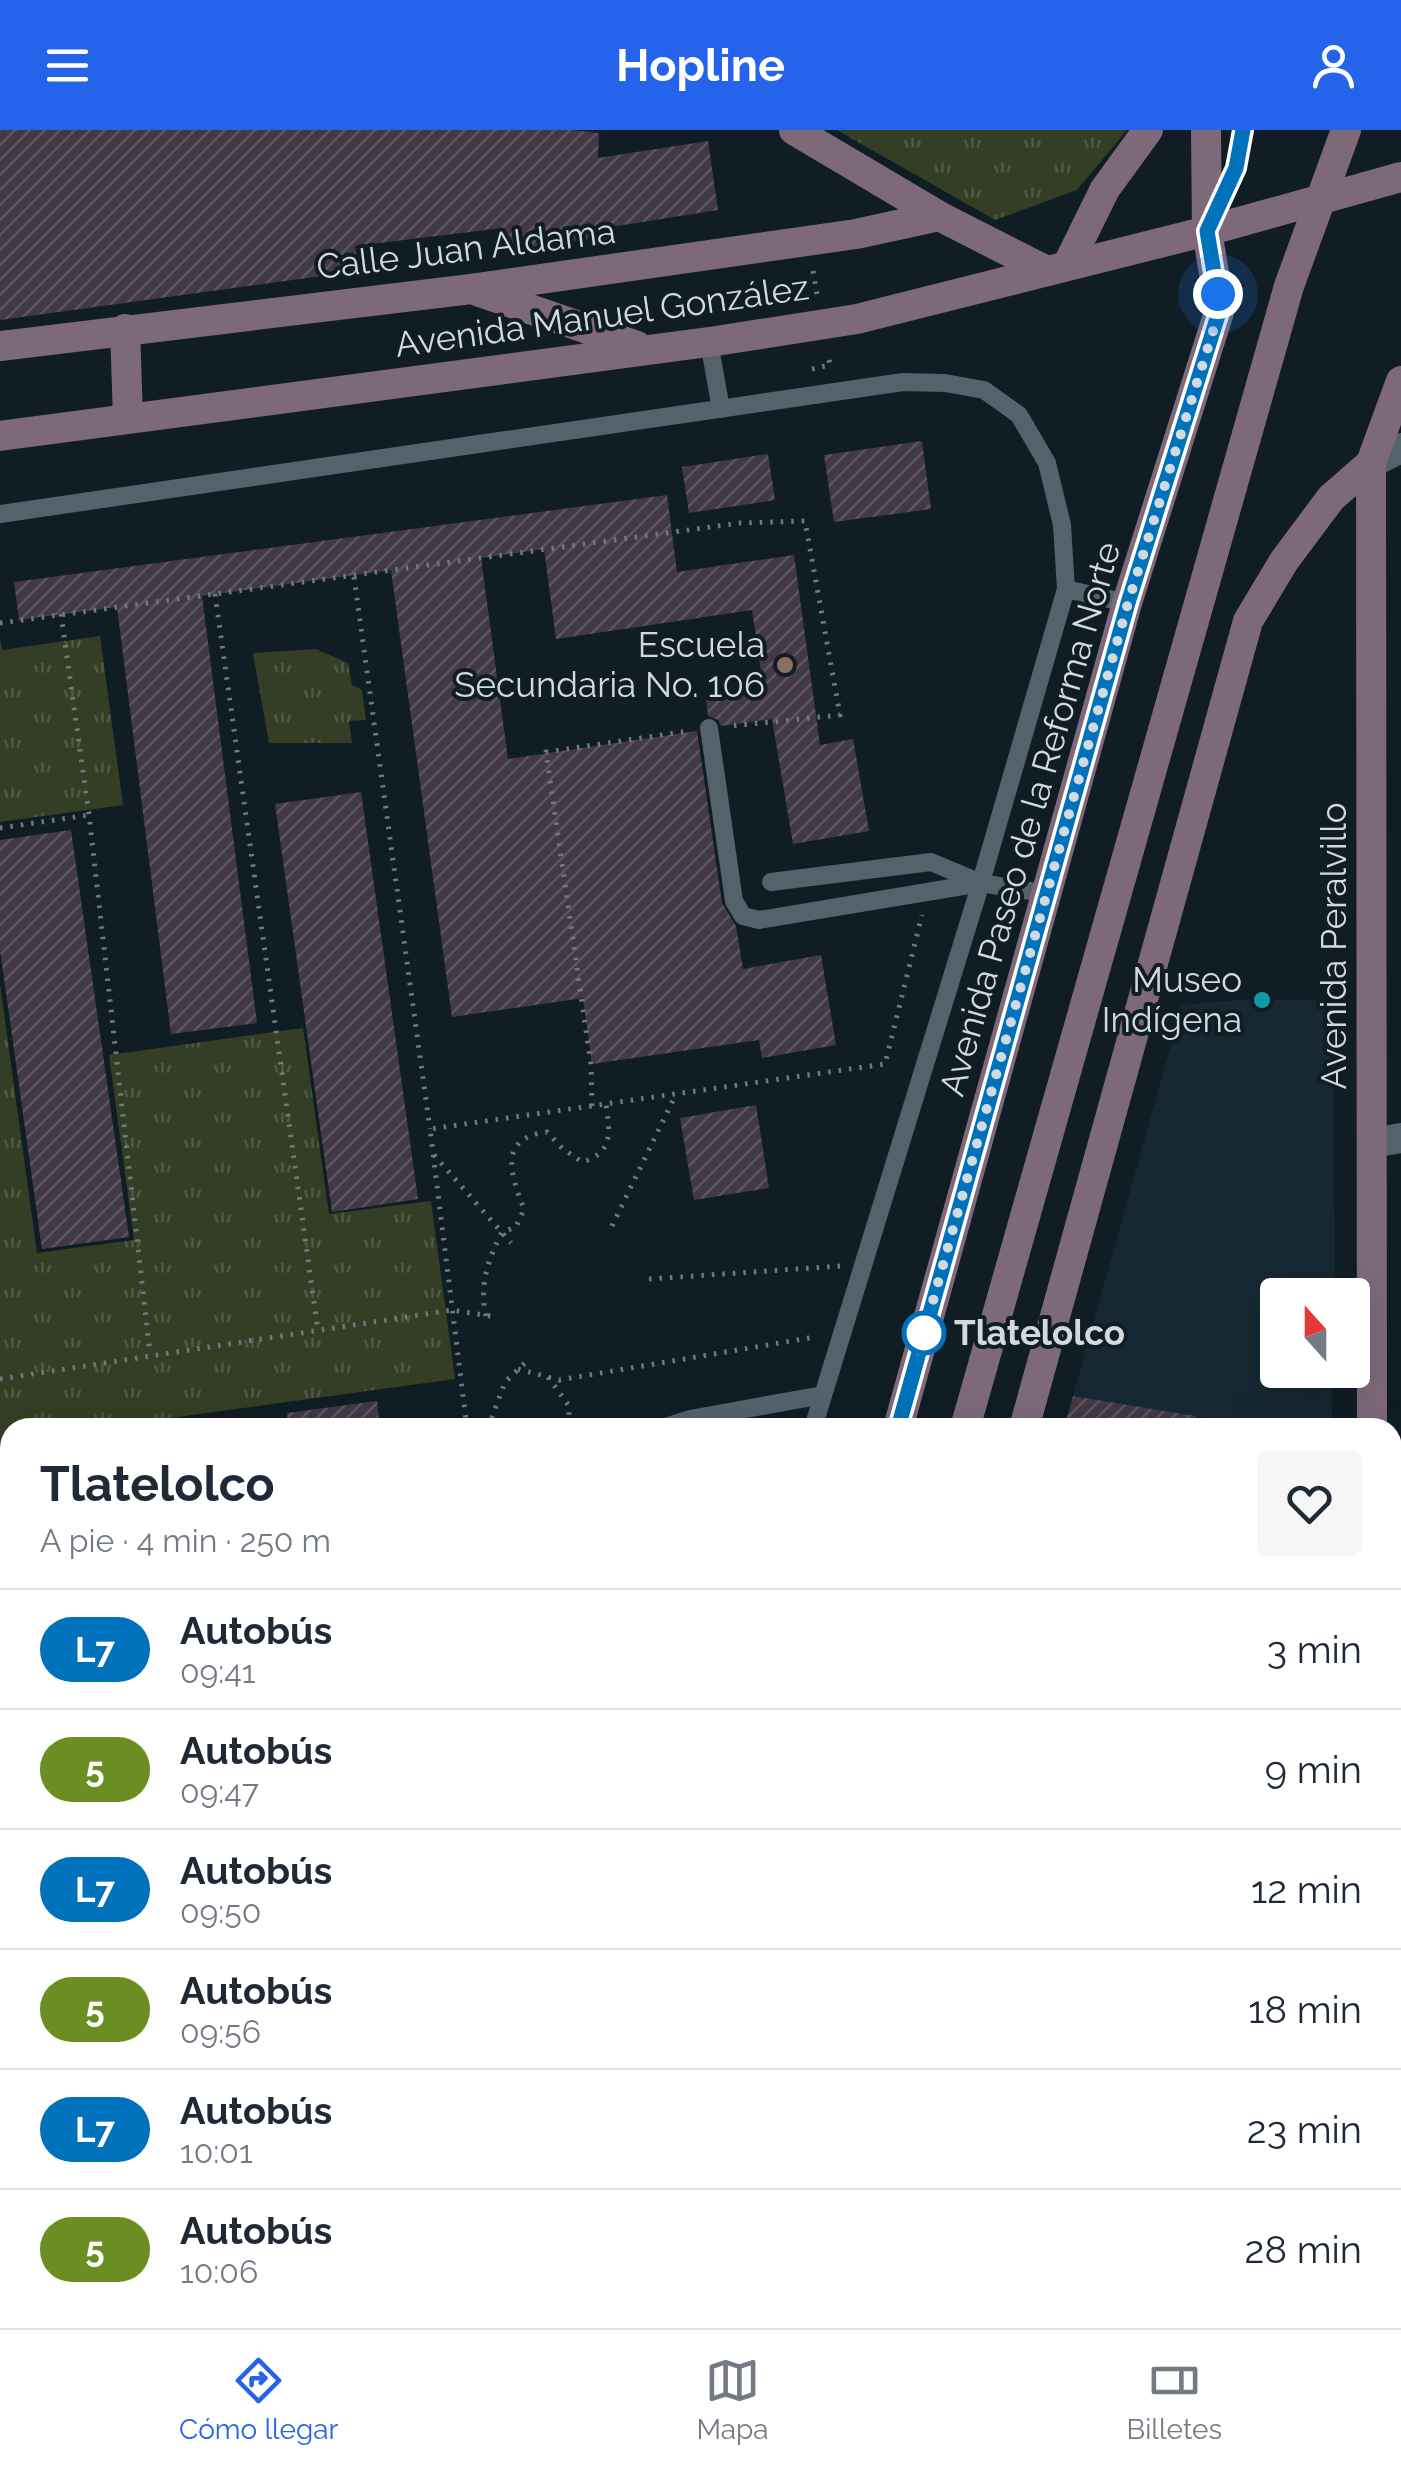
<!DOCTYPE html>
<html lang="es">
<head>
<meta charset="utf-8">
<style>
	body { margin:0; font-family:Raleway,sans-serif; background:#f6f6f7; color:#1f2937; height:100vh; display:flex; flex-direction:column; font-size:38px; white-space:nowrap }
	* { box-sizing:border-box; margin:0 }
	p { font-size:32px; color:#747a83 }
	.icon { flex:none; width:55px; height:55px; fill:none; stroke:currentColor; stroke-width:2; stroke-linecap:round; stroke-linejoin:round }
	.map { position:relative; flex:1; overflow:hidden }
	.side { position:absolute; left:0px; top:1288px; width:1402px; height:912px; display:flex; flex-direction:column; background:#fff; border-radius:30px 30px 0 0; box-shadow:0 10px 40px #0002 }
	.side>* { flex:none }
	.badge { padding:0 20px; border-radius:32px; font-size:35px; line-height:65px }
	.needle { width:65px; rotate:339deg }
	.fabs { position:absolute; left:1260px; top:1148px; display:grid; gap:20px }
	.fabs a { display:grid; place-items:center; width:110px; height:110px; border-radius:10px; background:#fff; box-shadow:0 10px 40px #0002; font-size:50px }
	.you { position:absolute; width:50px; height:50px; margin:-25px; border:8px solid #fff; border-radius:50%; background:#1a73e8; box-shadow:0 0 0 15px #1a73e833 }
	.map>.badge { position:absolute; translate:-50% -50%; box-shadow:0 0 0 5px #fff }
	.round { display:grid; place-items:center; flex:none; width:105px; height:105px; border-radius:10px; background:#f6f6f7 }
	.overview { display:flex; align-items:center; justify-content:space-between; height:170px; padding:0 40px }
	h1 { font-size:48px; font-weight:700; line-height:75px }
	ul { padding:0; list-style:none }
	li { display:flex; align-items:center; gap:30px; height:120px; padding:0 40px; border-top:2px solid #e0e1e3 }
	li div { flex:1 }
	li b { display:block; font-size:38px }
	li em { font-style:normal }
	li .badge { min-width:110px; font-weight:700; text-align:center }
	header { display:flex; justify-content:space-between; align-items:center; height:130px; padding:0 40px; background:#2563eb; color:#fff; font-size:45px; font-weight:700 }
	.menu { display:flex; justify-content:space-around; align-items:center; height:140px; border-top:2px solid #e0e1e3; background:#fff; font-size:28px; color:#747a83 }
	.menu a { display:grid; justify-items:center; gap:5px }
	.menu .selected { color:#2563eb }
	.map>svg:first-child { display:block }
	.built { fill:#162834 }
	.park { fill:url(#park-tufts) }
	.building { fill:url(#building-hatch) }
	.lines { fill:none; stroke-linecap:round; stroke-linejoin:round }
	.path { stroke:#6f7980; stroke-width:5; stroke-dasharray:2.5 8; stroke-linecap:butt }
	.lane { stroke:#54626c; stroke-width:18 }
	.street { stroke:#54626c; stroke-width:30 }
	.secondary { stroke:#7d6979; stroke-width:30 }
	.line-casing { stroke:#fff; stroke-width:22 }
	.line { stroke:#0072bc; stroke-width:15 }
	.walk { stroke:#d2dae0; stroke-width:10; stroke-dasharray:0 18 }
	.education-dot { fill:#8d6e63; stroke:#111d25; stroke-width:4 }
	.culture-dot { fill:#0f9aa8; stroke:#111d25; stroke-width:4 }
	.stop-dot { fill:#fff; stroke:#0072bc; stroke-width:5 }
	.labels { text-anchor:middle; stroke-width:8; stroke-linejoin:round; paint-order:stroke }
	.street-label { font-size:35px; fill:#d2dae0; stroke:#111d25 }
	.poi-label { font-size:35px; fill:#d2dae0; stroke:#111d25; text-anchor:end }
	.stop-label { font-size:35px; font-weight:bold; fill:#d2dae0; stroke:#111d25; text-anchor:start }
</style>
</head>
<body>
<header><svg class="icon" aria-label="menu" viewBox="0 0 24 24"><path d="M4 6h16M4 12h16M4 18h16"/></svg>Hopline<svg class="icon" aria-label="person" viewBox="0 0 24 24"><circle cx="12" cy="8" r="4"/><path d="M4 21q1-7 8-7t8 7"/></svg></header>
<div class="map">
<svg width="1401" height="2198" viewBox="0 0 1401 2198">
	<defs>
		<pattern id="park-tufts" width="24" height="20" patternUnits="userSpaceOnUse" patternTransform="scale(2.5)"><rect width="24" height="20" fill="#333e24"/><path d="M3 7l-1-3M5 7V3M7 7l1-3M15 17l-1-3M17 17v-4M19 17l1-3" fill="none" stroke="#505944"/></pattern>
		<pattern id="building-hatch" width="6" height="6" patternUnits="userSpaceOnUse" patternTransform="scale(2.5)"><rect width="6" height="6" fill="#413946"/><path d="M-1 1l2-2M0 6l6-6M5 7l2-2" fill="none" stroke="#5c5560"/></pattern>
	</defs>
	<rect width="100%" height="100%" fill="#111d25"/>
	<path class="built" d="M 1250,869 L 1333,871 L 1335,1165 L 1278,1165 L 1278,1240 L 1333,1240 L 1332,1297 L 1259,1297 L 1073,1266 L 1182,875 Z"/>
	<g class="park">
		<path d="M 837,0 L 1127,0 L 1077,60 L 995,90 Z"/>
		<path d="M 100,506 L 123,675 L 0,692 L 0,508 L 2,520 Z"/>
		<path d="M 316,519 L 348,533 L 352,555 L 362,560 L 366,590 L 349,591 L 352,613 L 269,613 L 253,523 Z"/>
		<path d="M 0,854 L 37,1123 L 134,1110 L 109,925 L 303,898 L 329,1084 L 431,1071 L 455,1249 L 104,1297 L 10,1298 L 10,1311 L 0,1312 Z"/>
		<path d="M 263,2190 L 607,2190 L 605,2198 L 264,2198 Z"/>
	</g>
	<g class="building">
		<path d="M 0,0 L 572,0 L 599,3 L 598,28 L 708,11 L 718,80 L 598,99 L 597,108 L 502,121 L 502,98 L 355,116 L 359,141 L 0,190 Z"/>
		<path d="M 922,311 L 931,379 L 834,392 L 824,325 Z"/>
		<path d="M 768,324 L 775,370 L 689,383 L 682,337 Z"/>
		<path d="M 667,365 L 677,442 L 794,425 L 820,615 L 853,609 L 869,701 L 793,714 L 772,589 L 721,596 L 718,590 L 708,586 L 706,570 L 764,562 L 752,480 L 556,509 L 544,419 L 481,428 L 508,629 L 697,601 L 722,773 L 736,796 L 743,839 L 821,825 L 836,915 L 762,928 L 759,910 L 592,934 L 583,868 L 452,887 L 391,440 L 202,466 L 257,893 L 171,904 L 117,477 L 19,490 L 14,452 Z"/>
		<path d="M 361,662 L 418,1069 L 332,1082 L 275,674 Z"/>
		<path d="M 71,700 L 129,1107 L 42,1119 L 0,820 L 0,710 Z"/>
		<path d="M 756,975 L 769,1058 L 694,1070 L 680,988 Z"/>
		<path d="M 1073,1266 L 1196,1286 L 1195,1298 L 1064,1298 Z"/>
		<path d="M 377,1271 L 380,1298 L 288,1298 L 287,1283 Z"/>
	</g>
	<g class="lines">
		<g class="path">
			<path d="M 813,141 L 817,164"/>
			<path d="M 812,239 L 830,235 L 828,224"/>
			<path d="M 354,447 L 430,999"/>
			<path d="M 215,464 L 318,1201"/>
			<path d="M 61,484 L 89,685 L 150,1224"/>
			<path d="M 0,493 L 740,393 L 805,391 L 840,585 L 730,596"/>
			<path d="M 0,698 L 89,685"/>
			<path d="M 592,976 L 591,935 L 546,622 L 689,601"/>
			<path d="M 434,1025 L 511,1113"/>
			<path d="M 612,1096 L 676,964"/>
			<path d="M 649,1149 L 841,1136"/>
			<path d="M 486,1186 C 479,1155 488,1130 502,1102 L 516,1097 L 524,1079 C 511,1045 497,1008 547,1002 L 562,1018 L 582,1032 C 614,1023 610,1001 606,974"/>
			<path d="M 518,1239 L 559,1250 L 815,1207"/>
			<path d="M 548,1247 L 569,1276 L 569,1298"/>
			<path d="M 0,1249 L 452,1180 L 496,1187"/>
			<path d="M 467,1298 L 430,999 L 885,934 L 922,785"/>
			<path d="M 488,1298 L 505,1252 L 529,1229"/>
			<path d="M 0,1407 L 10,1406"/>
			<path d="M 0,1582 L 10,1581"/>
			<path d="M 0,1890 L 10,1966"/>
			<path d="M 0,2039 L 10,2037"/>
			<path d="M 0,2164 L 10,2162"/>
			<path d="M 251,2190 L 252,2198"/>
			<path d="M 422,2190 L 423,2198"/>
			<path d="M 580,2198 L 582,2190"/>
		</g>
		<g class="lane">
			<path d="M 1213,89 L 1235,39 L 1243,0"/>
			<path d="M 709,212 L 721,279"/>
			<path d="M 0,384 L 903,252 L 945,253 L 984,260 L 1019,285 L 1047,333 L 1062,395 L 1066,459 L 979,759 L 813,1298"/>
			<path d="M 1066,459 L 1127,473"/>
			<path d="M 709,598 L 734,771 L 743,786 L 759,790 L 981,753 L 931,732 L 771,752"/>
			<path d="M 981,753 L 1048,764"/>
			<path d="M 662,1298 L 690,1289 L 823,1265"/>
			<path d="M 0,2089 L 10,2087"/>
		</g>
		<g class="street">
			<path d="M 1371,333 L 1401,318"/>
			<path d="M 1372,1013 L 1401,1008"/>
			<path d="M 1392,1480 L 1401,1478"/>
			<path d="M 1392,1809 L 1401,1809"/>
		</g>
		<g class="secondary">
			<path d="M 794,0 L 939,86 L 1045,140"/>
			<path d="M 1068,134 L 1105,59 L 1148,0"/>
			<path d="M 477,161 L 637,216"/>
			<path d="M 125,199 L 128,288"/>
			<path d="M 0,216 L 471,159 L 856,104 L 939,86"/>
			<path d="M 0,306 L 716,211 L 857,189 L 1207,101 L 1401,47"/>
			<path d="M 898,1298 L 1127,473 L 1220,179 L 1207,101 L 1206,0"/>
			<path d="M 965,1298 L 1289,156 L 1346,0"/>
			<path d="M 1024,1298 L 1248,491 L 1284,431 L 1331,368 L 1371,333"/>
			<path d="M 1372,1298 L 1371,333 L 1401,251"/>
			<path d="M 1392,1917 L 1401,2138"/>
			<path d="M 645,2198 L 647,2190"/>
			<path d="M 711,2198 L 713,2190"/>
			<path d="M 774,2198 L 777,2190"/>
		</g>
	</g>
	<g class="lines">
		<defs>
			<path id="line" d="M 898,1298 L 1128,473 L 1220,179 L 1207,101 L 1236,38 L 1243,0"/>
		</defs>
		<use href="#line" class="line-casing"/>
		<use href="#line" class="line"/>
		<path class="walk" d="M 924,1203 L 919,1221 L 1128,473 L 1220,179 L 1218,164"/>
	</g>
	<circle class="education-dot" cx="785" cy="535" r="10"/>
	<circle class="culture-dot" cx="1262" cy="870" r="10"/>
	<circle class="stop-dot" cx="924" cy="1203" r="20"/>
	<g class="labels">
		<g class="street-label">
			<text transform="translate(466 119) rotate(-7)" y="12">Calle Juan Aldama</text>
			<text transform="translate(602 186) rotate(-8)" y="12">Avenida Manuel González</text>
			<text transform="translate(1030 689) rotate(-74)" y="12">Avenida Paseo de la Reforma Norte</text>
			<text transform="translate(1334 816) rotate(-90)" y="12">Avenida Peralvillo</text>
		</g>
		<g class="poi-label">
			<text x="765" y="527">Escuela<tspan x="765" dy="40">Secundaria No. 106</tspan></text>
			<text x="1242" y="862">Museo<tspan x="1242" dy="40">Indígena</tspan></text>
		</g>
		<g class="stop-label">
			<text x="954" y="1215">Tlatelolco</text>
		</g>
	</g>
</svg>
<div class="fabs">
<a><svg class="needle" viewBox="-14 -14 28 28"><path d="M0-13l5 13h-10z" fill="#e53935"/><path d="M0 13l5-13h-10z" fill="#747a83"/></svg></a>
</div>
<div class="you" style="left:1218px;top:164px"></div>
<section class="side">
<div class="overview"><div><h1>Tlatelolco</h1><p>A pie · 4 min · 250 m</p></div><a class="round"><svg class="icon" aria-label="heart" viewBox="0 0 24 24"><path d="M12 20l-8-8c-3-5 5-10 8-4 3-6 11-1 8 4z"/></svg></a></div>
<ul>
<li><span class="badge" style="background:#0072bc;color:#fff">L7</span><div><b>Autobús</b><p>09:41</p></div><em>3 min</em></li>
<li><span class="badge" style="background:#6b8e23;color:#fff">5</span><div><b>Autobús</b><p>09:47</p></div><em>9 min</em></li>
<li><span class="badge" style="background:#0072bc;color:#fff">L7</span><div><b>Autobús</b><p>09:50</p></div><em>12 min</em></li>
<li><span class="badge" style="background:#6b8e23;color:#fff">5</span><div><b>Autobús</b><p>09:56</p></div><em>18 min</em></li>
<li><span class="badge" style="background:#0072bc;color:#fff">L7</span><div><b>Autobús</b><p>10:01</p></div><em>23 min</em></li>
<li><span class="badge" style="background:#6b8e23;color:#fff">5</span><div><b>Autobús</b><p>10:06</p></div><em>28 min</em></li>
</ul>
</section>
</div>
<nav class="menu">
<a class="selected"><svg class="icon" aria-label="directions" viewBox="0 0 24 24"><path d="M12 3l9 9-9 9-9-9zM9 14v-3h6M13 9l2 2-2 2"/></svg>Cómo llegar</a>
<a><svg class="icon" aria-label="map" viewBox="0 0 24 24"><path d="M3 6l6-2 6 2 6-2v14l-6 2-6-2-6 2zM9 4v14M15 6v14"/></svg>Mapa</a>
<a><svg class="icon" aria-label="tickets" viewBox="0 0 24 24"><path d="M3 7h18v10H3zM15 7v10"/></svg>Billetes</a>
</nav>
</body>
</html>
